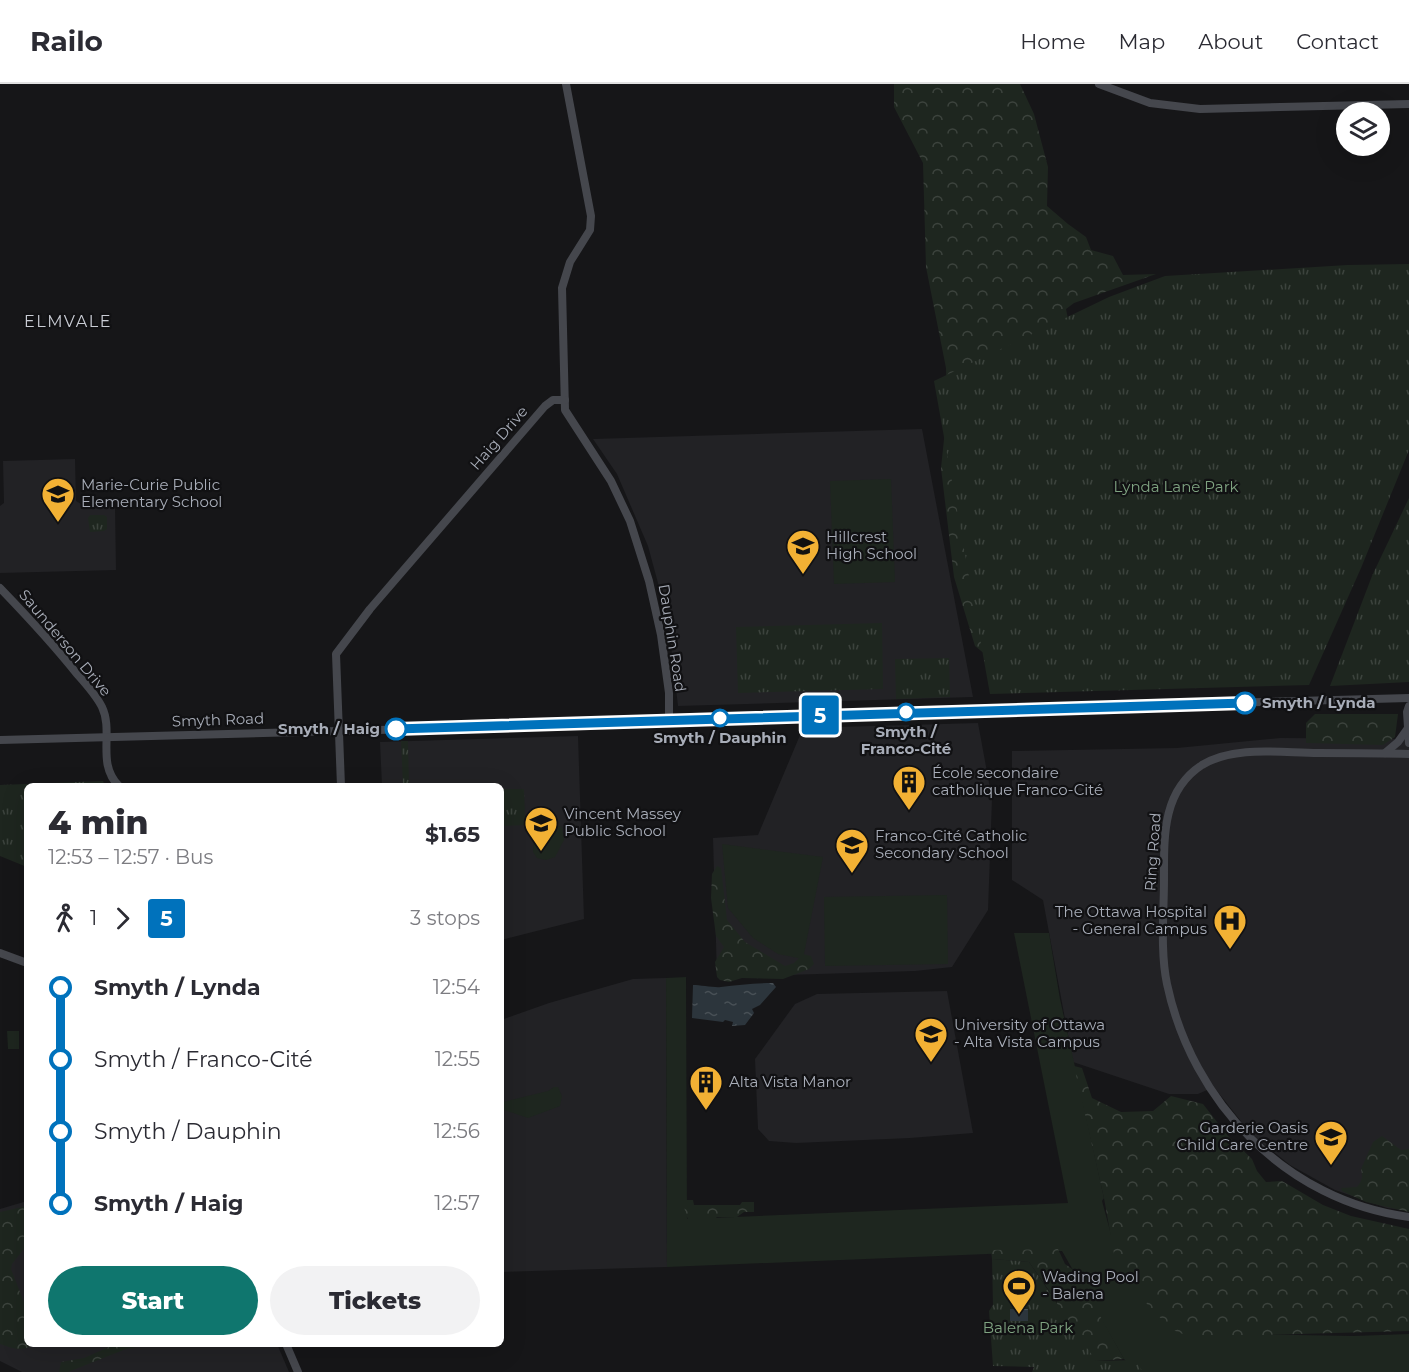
<!DOCTYPE html>
<html lang="en">
<head>
<meta charset="utf-8">
<style>
	body { margin:0; font-family:Montserrat,sans-serif; background:#f2f2f3; color:#2b2b33; height:100vh; display:flex; flex-direction:column; font-size:22px; white-space:nowrap }
	* { box-sizing:border-box; margin:0 }
	p { font-size:20px; color:#7c7c81 }
	.icon { flex:none; width:33px; height:33px; fill:none; stroke:currentColor; stroke-width:2; stroke-linecap:round; stroke-linejoin:round }
	.map { position:relative; flex:1; overflow:hidden }
	.sheet { position:absolute; left:24px; top:699px; width:480px; height:564px; display:flex; flex-direction:column; background:#fff; border-radius:9px; box-shadow:0 6px 24px #0002 }
	.sheet>* { flex:none }
	.badge { padding:0 12px; border-radius:4px; font-size:21px; line-height:39px }
	.buttons { position:absolute; left:1336px; top:18px; display:grid; gap:12px }
	.buttons a { display:grid; place-items:center; width:54px; height:54px; border-radius:50%; background:#fff; box-shadow:0 6px 24px #0002; font-size:30px }
	.map>.badge { position:absolute; translate:-50% -50%; box-shadow:0 0 0 3px #fff }
	.legs { display:flex; align-items:center; gap:9px; height:66px; padding:0 24px; font-size:20px }
	.legs p { margin-inline-start:auto }
	.overview { display:flex; align-items:center; justify-content:space-between; height:102px; padding:0 24px }
	h1 { font-size:33px; font-weight:800; line-height:45px }
	.action { display:flex; gap:12px; margin-top:auto; padding:12px 24px }
	.action a { flex:1; height:69px; border-radius:36px; background:#0f766e; color:#fff; font-size:24px; font-weight:800; line-height:69px; text-align:center }
	.action a+a { background:#f2f2f3; color:#2b2b33 }
	ul { padding:0 24px; list-style:none }
	li { display:flex; align-items:center; gap:21px; height:72px; font-size:22px }
	li i { display:grid; place-items:center; width:9px; height:100%; margin:0 8px; background:currentColor }
	li i::after { content:''; width:15px; height:15px; margin:-8px; border:4px solid; border-radius:50%; background:#fff }
	li p { margin-inline-start:auto }
	li:first-child i { background:linear-gradient(#0000 50%,currentColor 0) }
	li:last-child i { background:linear-gradient(currentColor 50%,#0000 0) }
	header { display:flex; align-items:center; gap:36px; box-sizing:border-box; height:84px; padding:0 30px; background:#fff; border-bottom:2px solid #e1e1e2 }
	header strong { font-size:28px }
	nav { display:flex; gap:33px; margin-inline-start:auto; font-size:21px }
	.map>svg:first-child { display:block }
	.built { fill:#222225 }
	.green { fill:#1e261f }
	.forest { fill:url(#forest-crowns) }
	.park { fill:url(#park-tufts) }
	.water { fill:url(#water-ripples) }
	.lines { fill:none; stroke-linecap:round; stroke-linejoin:round }
	.secondary { stroke:#45474d; stroke-width:8 }
	.line-1-casing { stroke:#fff; stroke-width:14 }
	.line-1 { stroke:#0072bc; stroke-width:9 }
	.stop-1-dot { fill:#fff; stroke:#0072bc; stroke-width:3 }
	.labels { text-anchor:middle; stroke-width:4.5; stroke-linejoin:round; paint-order:stroke }
	.street-label { font-size:15px; fill:#a8adb8; stroke:#111113 }
	.poi-label { font-size:15px; fill:#a8adb8; stroke:#111113; text-anchor:start }
	.park-label { font-size:15px; fill:#7fa381; stroke:#111113 }
	.stop-label { font-size:15px; font-weight:bold; fill:#a8adb8; stroke:#111113 }
	.neighbourhood-label { font-size:16px; letter-spacing:1.5px; fill:#c9ccd4; stroke:#111113 }
</style>
</head>
<body>
<header>
<strong>Railo</strong>
<nav><a>Home</a><a>Map</a><a>About</a><a>Contact</a></nav>
</header>
<div class="map">
<svg width="1409" height="1288" viewBox="0 0 1409 1288">
	<defs>
		<pattern id="forest-crowns" width="20" height="18" patternUnits="userSpaceOnUse" patternTransform="scale(1.5)"><rect width="20" height="18" fill="#1e261f"/><path d="M2 6a3 3 0 1 1 6 0M12 15a3 3 0 1 1 6 0" fill="none" stroke="#3c433d"/></pattern>
		<pattern id="park-tufts" width="24" height="20" patternUnits="userSpaceOnUse" patternTransform="scale(1.5)"><rect width="24" height="20" fill="#1e261f"/><path d="M3 7l-1-3M5 7V3M7 7l1-3M15 17l-1-3M17 17v-4M19 17l1-3" fill="none" stroke="#3c433d"/></pattern>
		<pattern id="water-ripples" width="26" height="14" patternUnits="userSpaceOnUse" patternTransform="scale(1.5)"><rect width="26" height="14" fill="#2c353c"/><path d="M2 4q2-2 4 0t4 0M15 11q2-2 4 0t4 0" fill="none" stroke="#485056"/></pattern>
	</defs>
	<rect width="100%" height="100%" fill="#161618"/>
	<g class="built">
		<path d="M 922,345 L 973,613 L 678,622 L 668,536 L 648,462 L 617,390 L 593,355 Z"/>
		<path d="M 75,375 L 76,417 L 86,423 L 115,422 L 116,486 L 0,489 L 0,422 L 4,419 L 3,377 Z"/>
		<path d="M 978,639 L 992,715 L 988,826 L 952,883 L 915,887 L 717,893 L 713,754 L 758,751 L 803,644 Z"/>
		<path d="M 578,652 L 584,835 L 501,856 L 501,702 L 382,702 L 380,658 Z"/>
		<path d="M 1281,654 L 1409,655 L 1409,1127 L 1387,1124 L 1335,1106 L 1290,1081 L 1251,1050 L 1214,1003 L 1198,1010 L 1169,1010 L 1073,978 L 1043,816 L 1012,796 L 1012,667 L 1177,664 Z"/>
		<path d="M 666,894 L 667,1183 L 501,1188 L 501,936 L 549,919 L 633,895 Z"/>
		<path d="M 947,907 L 973,1049 L 910,1054 L 796,1059 L 769,1057 L 758,1045 L 755,975 L 795,920 L 817,910 Z"/>
		<path d="M 27,1117 L 27,1260 L 277,1260 L 289,1288 L 22,1288 L 0,1277 L 0,1125 Z"/>
	</g>
	<g class="green">
		<path d="M 891,395 L 895,498 L 834,500 L 830,397 Z"/>
		<path d="M 559,742 L 562,743 L 564,756 L 555,773 L 546,776 L 537,774 L 533,768 L 534,747 L 545,746 L 545,743 Z"/>
		<path d="M 722,760 L 823,773 L 803,875 L 778,870 L 753,854 L 728,824 Z"/>
		<path d="M 947,811 L 948,880 L 825,882 L 824,813 Z"/>
		<path d="M 1014,849 L 1049,849 L 1060,915 L 1104,1114 L 1102,1117 L 1115,1165 L 1182,1249 L 1353,1252 L 1409,1250 L 1409,1288 L 1137,1288 L 1124,1275 L 1062,1167 L 667,1183 L 666,894 L 686,893 L 687,1135 L 1068,1119 Z"/>
		<path d="M 7,947 L 19,947 L 19,965 L 8,965 Z"/>
		<path d="M 554,1003 L 558,1003 L 562,1012 L 560,1022 L 528,1034 L 501,1025 L 503,1018 L 548,1007 Z"/>
	</g>
	<g class="forest">
		<path d="M 894,0 L 1020,0 L 1034,30 L 1048,83 L 1047,122 L 1068,140 L 1086,153 L 1091,166 L 1113,172 L 1123,191 L 1156,190 L 1074,219 L 1066,225 L 1068,235 L 1009,590 L 975,562 L 954,493 L 941,384 L 947,327 L 946,284 L 926,183 L 923,79 L 894,23 Z"/>
		<path d="M 1315,630 L 1398,630 L 1395,653 L 1383,661 L 1306,659 L 1306,639 Z"/>
		<path d="M 717,782 L 721,784 L 727,836 L 745,858 L 785,882 L 794,879 L 803,870 L 811,872 L 814,880 L 809,885 L 783,895 L 742,894 L 729,898 L 720,896 L 717,893 L 715,878 L 724,863 L 716,852 L 711,814 L 712,790 Z"/>
		<path d="M 1074,982 L 1082,984 L 1092,1014 L 1121,1028 L 1153,1027 L 1171,1012 L 1203,1020 L 1228,1052 L 1252,1075 L 1257,1087 L 1266,1098 L 1282,1097 L 1323,1121 L 1351,1132 L 1409,1145 L 1409,1247 L 1190,1253 L 1173,1246 L 1149,1223 L 1114,1170 L 1104,1114 Z"/>
		<path d="M 1382,1052 L 1401,1066 L 1409,1065 L 1409,1128 L 1366,1118 L 1342,1107 L 1341,1104 L 1357,1103 C 1362,1097 1363,1093 1361,1085 L 1373,1058 Z"/>
		<path d="M 686,1109 L 686,1116 L 693,1116 L 694,1121 L 740,1121 L 742,1118 L 754,1118 L 754,1128 L 744,1128 L 737,1133 L 717,1133 L 712,1137 L 688,1136 L 680,1110 Z"/>
		<path d="M 27,1122 L 27,1161 L 12,1180 L 11,1185 L 27,1226 L 27,1260 L 34,1260 C 22,1269 13,1264 0,1260 L 0,1128 Z"/>
		<path d="M 1058,1165 L 1065,1180 L 1075,1187 L 1124,1275 L 1096,1277 L 1051,1255 L 1057,1218 L 1029,1178 L 992,1175 L 991,1166 Z"/>
		<path d="M 116,1260 L 152,1260 L 126,1265 L 68,1288 L 59,1288 L 61,1278 L 84,1274 Z"/>
	</g>
	<g class="park">
		<path d="M 1409,180 L 1409,366 L 1361,484 L 1309,601 L 990,610 L 934,297 L 1109,213 L 1165,192 L 1348,181 Z"/>
		<path d="M 1409,414 L 1409,598 L 1330,602 L 1372,492 Z"/>
		<path d="M 90,431 L 104,431 L 107,433 L 107,445 L 104,447 L 90,448 L 88,434 Z"/>
		<path d="M 882,539 L 883,605 L 738,609 L 736,543 Z"/>
		<path d="M 949,574 L 950,613 L 896,615 L 895,575 Z"/>
		<path d="M 401,657 L 408,657 L 409,702 L 403,702 Z"/>
		<path d="M 103,697 L 105,702 L 27,702 L 27,783 L 0,772 L 0,701 Z"/>
		<path d="M 501,705 L 524,705 L 525,732 L 544,732 L 544,729 L 550,729 L 550,740 L 501,742 Z"/>
		<path d="M 992,1175 L 1029,1178 L 1096,1277 L 1135,1276 L 1143,1288 L 1032,1288 L 1034,1283 L 993,1282 L 989,1227 L 993,1221 Z"/>
	</g>
	<g class="water">
		<path d="M 773,899 L 776,903 L 760,921 L 752,925 L 754,929 L 745,941 L 732,942 L 733,938 L 725,936 L 723,938 L 692,934 L 693,901 C 700,901 715,904 721,903 C 738,901 755,899 773,899 Z"/>
		<rect x="1010" y="1225" width="18" height="12"/>
	</g>
	<g class="lines">
		<g class="secondary">
			<path d="M 566,0 L 591,132 L 590,146 L 570,178 L 562,204 L 565,326 L 611,397 L 630,437 L 649,497 L 661,551 L 669,609 L 669,636"/>
			<path d="M 1099,0 L 1150,19 L 1200,25 L 1409,20"/>
			<path d="M 0,504 C 27,532 53,560 77,590 C 86,600 96,611 102,623 C 114,648 96,680 119,702"/>
			<path d="M 1409,622 L 1407,628 L 1409,659"/>
			<path d="M 0,656 L 525,642 L 999,625 L 1409,614"/>
			<path d="M 1385,669 L 1398,658 L 1408,644"/>
			<path d="M 1409,670 C 1379,669 1348,669 1318,669 C 1282,669 1235,661 1202,681 C 1162,707 1164,753 1164,795 C 1164,829 1160,866 1167,900 C 1192,1018 1286,1117 1409,1133"/>
			<path d="M 341,702 L 336,570 L 370,525 L 545,322 L 553,316 L 565,316"/>
			<path d="M 0,869 L 27,879"/>
			<path d="M 286,1260 L 298,1288"/>
		</g>
	</g>
	<g class="lines">
		<defs>
			<path id="line-1" d="M 396,645 L 1245,619"/>
		</defs>
		<use href="#line-1" class="line-1-casing"/>
		<use href="#line-1" class="line-1"/>
	</g>
	<defs>
		<symbol id="school-pin" viewBox="-11 -11 22 30"><path d="M0 17L-7.5 6A9.5 9.5 0 1 1 7.5 6Z" fill="#f2b134" stroke="#111113"/><path d="M0-5L7-2L0 1L-7-2ZM-4 1L0 2.5L4 1V4Q0 6-4 4Z" fill="#111"/></symbol>
		<symbol id="building-pin" viewBox="-11 -11 22 30"><path d="M0 17L-7.5 6A9.5 9.5 0 1 1 7.5 6Z" fill="#f2b134" stroke="#111113"/><path d="M-4-6H4V6H1V3H-1V6H-4ZM-2.5-4.3h1.7v1.8h-1.7ZM.8-4.3h1.7v1.8H.8ZM-2.5-1h1.7V.8h-1.7ZM.8-1h1.7V.8H.8Z" fill="#111"/></symbol>
		<symbol id="hospital-pin" viewBox="-11 -11 22 30"><path d="M0 17L-7.5 6A9.5 9.5 0 1 1 7.5 6Z" fill="#f2b134" stroke="#111113"/><path d="M-5-5h3v3.5h4V-5h3V5h-3V1.5h-4V5h-3Z" fill="#111"/></symbol>
		<symbol id="university-pin" viewBox="-11 -11 22 30"><path d="M0 17L-7.5 6A9.5 9.5 0 1 1 7.5 6Z" fill="#f2b134" stroke="#111113"/><path d="M0-5L7-2L0 1L-7-2ZM-4 1L0 2.5L4 1V4Q0 6-4 4Z" fill="#111"/></symbol>
		<symbol id="stadium-pin" viewBox="-11 -11 22 30"><path d="M0 17L-7.5 6A9.5 9.5 0 1 1 7.5 6Z" fill="#f2b134" stroke="#111113"/><path d="M0-5a6.5 5 0 1 0 0 10a6.5 5 0 1 0 0-10ZM-3.5-1.8h7v3.6h-7Z" fill="#111"/></symbol>
	</defs>
	<g fill-rule="evenodd">
		<use href="#school-pin" x="39" y="391" width="38" height="52"/>
		<use href="#school-pin" x="784" y="443" width="38" height="52"/>
		<use href="#building-pin" x="890" y="679" width="38" height="52"/>
		<use href="#school-pin" x="522" y="720" width="38" height="52"/>
		<use href="#school-pin" x="833" y="742" width="38" height="52"/>
		<use href="#hospital-pin" x="1211" y="818" width="38" height="52"/>
		<use href="#university-pin" x="912" y="931" width="38" height="52"/>
		<use href="#building-pin" x="687" y="979" width="38" height="52"/>
		<use href="#school-pin" x="1312" y="1034" width="38" height="52"/>
		<use href="#stadium-pin" x="1000" y="1183" width="38" height="52"/>
	</g>
	<g class="stop-1-dot">
		<circle cx="1245" cy="619" r="10"/>
		<circle cx="906" cy="628" r="8"/>
		<circle cx="720" cy="634" r="8"/>
		<circle cx="396" cy="645" r="10"/>
	</g>
	<g class="labels">
		<g class="street-label">
			<text transform="translate(499 354) rotate(-49)" y="5">Haig Drive</text>
			<text transform="translate(672 554) rotate(81)" y="5">Dauphin Road</text>
			<text transform="translate(65 559) rotate(50)" y="5">Saunderson Drive</text>
			<text transform="translate(218 636) rotate(-2)" y="5">Smyth Road</text>
			<text transform="translate(1153 768) rotate(-86)" y="5">Ring Road</text>
		</g>
		<g class="poi-label">
			<text x="81" y="406">Marie-Curie Public<tspan x="81" dy="17">Elementary School</tspan></text>
			<text x="826" y="458">Hillcrest<tspan x="826" dy="17">High School</tspan></text>
			<text x="932" y="694">École secondaire<tspan x="932" dy="17">catholique Franco-Cité</tspan></text>
			<text x="564" y="735">Vincent Massey<tspan x="564" dy="17">Public School</tspan></text>
			<text x="875" y="757">Franco-Cité Catholic<tspan x="875" dy="17">Secondary School</tspan></text>
			<text x="1207" y="833" text-anchor="end">The Ottawa Hospital<tspan x="1207" dy="17">- General Campus</tspan></text>
			<text x="954" y="946">University of Ottawa<tspan x="954" dy="17">- Alta Vista Campus</tspan></text>
			<text x="729" y="1003">Alta Vista Manor</text>
			<text x="1308" y="1049" text-anchor="end">Garderie Oasis<tspan x="1308" dy="17">Child Care Centre</tspan></text>
			<text x="1042" y="1198">Wading Pool<tspan x="1042" dy="17">- Balena</tspan></text>
		</g>
		<g class="park-label">
			<text x="1176" y="408">Lynda Lane Park</text>
			<text x="1028" y="1249">Balena Park</text>
		</g>
		<g class="stop-label">
			<text x="1262" y="624" text-anchor="start">Smyth / Lynda</text>
			<text x="380" y="650" text-anchor="end">Smyth / Haig</text>
			<text x="906" y="653">Smyth /<tspan x="906" dy="17">Franco-Cité</tspan></text>
			<text x="720" y="659">Smyth / Dauphin</text>
		</g>
		<g class="neighbourhood-label">
			<text x="68" y="243">ELMVALE</text>
		</g>
	</g>
</svg>
<div class="buttons">
<a><svg class="icon" aria-label="layers" viewBox="0 0 24 24"><path d="M12 4l9 5-9 5-9-5zM3 14l9 5 9-5"/></svg></a>
</div>
<b class="badge" style="left:820px;top:631px;background:#0072bc;color:#fff">5</b>
<section class="sheet">
<div class="overview"><div><h1>4 min</h1><p>12:53 – 12:57 · Bus</p></div><b>$1.65</b></div>
<div class="legs"><svg class="icon" aria-label="walk" viewBox="0 0 24 24"><circle cx="13" cy="4" r="2"/><path d="M13 8l-2 6 4 7M11 14l-3 7M7 12l3-4h3l4 4"/></svg>1<svg class="icon" aria-label="forward" viewBox="0 0 24 24"><path d="M9 5l7 7-7 7"/></svg><b class="badge" style="background:#0072bc;color:#fff">5</b><p>3 stops</p></div>
<ul>
<li><i style="color:#0072bc"></i><b>Smyth / Lynda</b><p>12:54</p></li>
<li><i style="color:#0072bc"></i><span>Smyth / Franco-Cité</span><p>12:55</p></li>
<li><i style="color:#0072bc"></i><span>Smyth / Dauphin</span><p>12:56</p></li>
<li><i style="color:#0072bc"></i><b>Smyth / Haig</b><p>12:57</p></li>
</ul>
<div class="action"><a>Start</a><a>Tickets</a></div>
</section>
</div>
</body>
</html>
